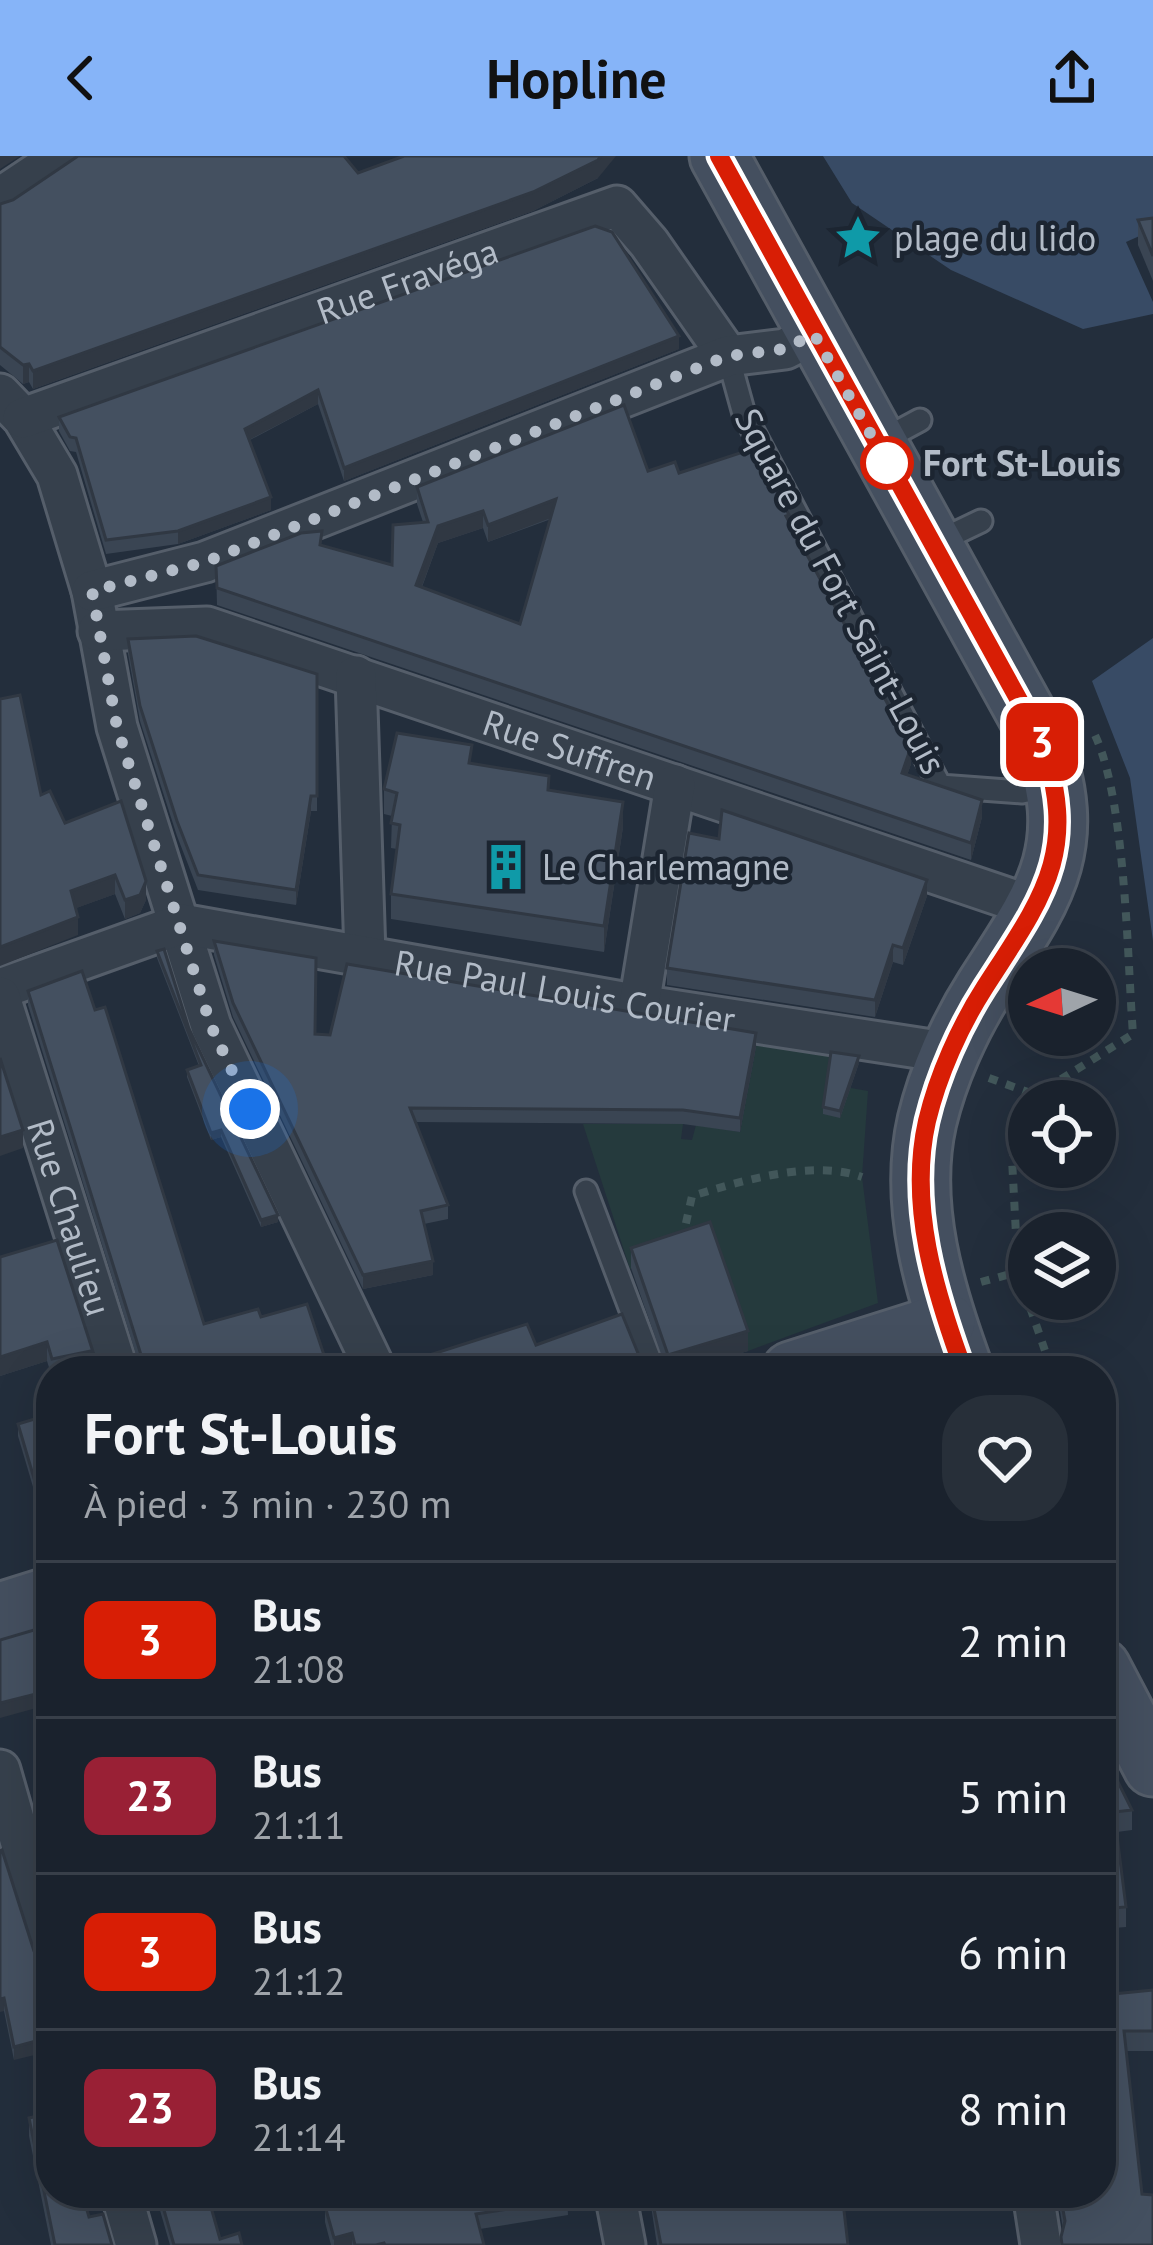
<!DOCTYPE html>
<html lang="fr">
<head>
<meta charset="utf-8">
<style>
	body { margin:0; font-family:"PT Sans",sans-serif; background:#272f39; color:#f1f3f6; height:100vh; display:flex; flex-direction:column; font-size:45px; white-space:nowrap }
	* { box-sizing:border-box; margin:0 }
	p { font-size:39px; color:#9fa4aa }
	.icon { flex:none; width:66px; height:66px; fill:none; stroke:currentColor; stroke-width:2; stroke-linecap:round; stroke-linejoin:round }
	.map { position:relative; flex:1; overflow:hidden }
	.panel { position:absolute; left:36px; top:1200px; width:1080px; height:852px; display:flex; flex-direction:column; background:#1a222d; border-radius:48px; box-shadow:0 12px 48px #0002,0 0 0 3px #383f49 }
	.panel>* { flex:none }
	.badge { padding:0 24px; border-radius:18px; font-size:42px; line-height:78px }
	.needle { width:78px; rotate:266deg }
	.controls { position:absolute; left:1008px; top:792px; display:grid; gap:24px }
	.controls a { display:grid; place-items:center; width:108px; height:108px; border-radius:50%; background:#1a222d; box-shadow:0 12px 48px #0002,0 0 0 3px #383f49; font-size:60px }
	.you { position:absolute; width:60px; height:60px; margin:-30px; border:9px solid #fff; border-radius:50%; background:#1a73e8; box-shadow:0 0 0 18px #1a73e833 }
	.map>.badge { position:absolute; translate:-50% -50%; box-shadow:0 0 0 6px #fff }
	.round { display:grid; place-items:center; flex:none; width:126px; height:126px; border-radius:48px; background:#272f39 }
	.summary { display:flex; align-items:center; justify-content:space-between; height:204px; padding:0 48px }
	h1 { font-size:57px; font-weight:600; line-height:90px }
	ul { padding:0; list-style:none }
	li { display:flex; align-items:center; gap:36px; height:156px; padding:0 48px; border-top:3px solid #383f49 }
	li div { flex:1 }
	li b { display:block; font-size:45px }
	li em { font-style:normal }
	li .badge { min-width:132px; font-weight:700; text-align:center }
	header { display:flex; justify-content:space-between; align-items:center; height:156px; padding:0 48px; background:#86b4f8; color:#111; font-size:54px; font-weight:600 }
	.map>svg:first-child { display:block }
	.green { fill:#253a3d }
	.water { fill:#384b65 }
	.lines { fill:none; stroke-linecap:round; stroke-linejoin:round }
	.lane-casing { stroke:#555e6a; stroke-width:27 }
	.street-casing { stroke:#555e6a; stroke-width:45 }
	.secondary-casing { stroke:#555e6a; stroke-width:63 }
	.path { stroke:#42575a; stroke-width:8; stroke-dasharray:9 9; stroke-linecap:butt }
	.lane { stroke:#36404c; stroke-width:21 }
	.street { stroke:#36404c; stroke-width:39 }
	.secondary { stroke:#444f5f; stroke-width:57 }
	.wall { fill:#3a4553; fill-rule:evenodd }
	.shaded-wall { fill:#303843 }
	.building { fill:#445060; stroke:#303843; stroke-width:3; fill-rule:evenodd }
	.line-casing { stroke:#fff; stroke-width:27 }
	.line { stroke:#d81e05; stroke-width:18 }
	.walk { stroke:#b2bbc7; stroke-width:12; stroke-dasharray:0 21.6 }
	.stop-dot { fill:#fff; stroke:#d81e05; stroke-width:6 }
	.labels { text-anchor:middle; stroke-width:9; stroke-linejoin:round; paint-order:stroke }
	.poi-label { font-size:36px; fill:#b2bbc7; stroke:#1c2531; text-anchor:start }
	.street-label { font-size:36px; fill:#b2bbc7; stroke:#1c2531 }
	.stop-label { font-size:36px; font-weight:bold; fill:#b2bbc7; stroke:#1c2531; text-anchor:start }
</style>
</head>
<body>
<header><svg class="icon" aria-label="back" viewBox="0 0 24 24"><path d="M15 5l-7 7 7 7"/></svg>Hopline<svg class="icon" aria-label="share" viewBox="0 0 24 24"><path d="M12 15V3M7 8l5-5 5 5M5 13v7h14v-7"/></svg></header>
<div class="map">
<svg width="1153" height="2089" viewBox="0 0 1153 2089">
	<rect width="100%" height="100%" fill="#232e3c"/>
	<path class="green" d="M 757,886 L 832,899 L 828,928 L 868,935 L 862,1021 L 878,1147 L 748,1195 L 710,1087 L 630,1113 L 583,968 L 683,968 L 681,983 L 692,984 L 696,969 L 740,976 Z"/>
	<g class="water">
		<path d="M 823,0 L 1153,0 L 1153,74 L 1126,86 L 1153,146 L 1153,158 L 1083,173 L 951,114 L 852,47 Z"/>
		<path d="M 1153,482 L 1153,785 L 1130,622 L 1092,525 Z"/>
	</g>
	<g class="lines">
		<defs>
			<g id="lane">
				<path d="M 728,200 L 744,258 L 940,630 L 1022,636 L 1053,630"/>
				<path d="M 879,286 L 920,264"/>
				<path d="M 933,388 L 981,365"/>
				<path d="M 586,1035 L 654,1215"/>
			</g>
			<g id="street">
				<path d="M 0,42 L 63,0"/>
				<path d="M 0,238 L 23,262 L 57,319 L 92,435 L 117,571 L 211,870 L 376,1215"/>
				<path id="s1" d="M 23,262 L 617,50 L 649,87 L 728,200"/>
				<path d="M 92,435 L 205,406 L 728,200 L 785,193 L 814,178"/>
				<path id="s2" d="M 98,475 L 207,471 L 1037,752"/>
				<path d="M 356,520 L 365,799"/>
				<path id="s3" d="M 0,833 L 181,768 L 639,849 L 951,897"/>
				<path id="s4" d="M 0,841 L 118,1215"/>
				<path d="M 639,849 L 675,629"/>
				<path d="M 0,1614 L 51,1792"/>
				<path d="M 121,2037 L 136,2089"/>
				<path d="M 615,2037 L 625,2089"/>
				<path d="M 1033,2037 L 1041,2089"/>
			</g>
			<g id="secondary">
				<path d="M 719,0 L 1042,586 C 1081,695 1042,742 985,831 C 960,870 938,919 927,965 C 908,1049 935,1136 964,1215"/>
				<path d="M 791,1215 L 946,1166"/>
				<path d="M 0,1456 L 51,1440"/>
				<path d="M 1101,1512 L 1153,1611"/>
			</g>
		</defs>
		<use href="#lane" class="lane-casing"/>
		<use href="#street" class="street-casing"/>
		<use href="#secondary" class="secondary-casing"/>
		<g class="path">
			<path d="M 989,922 L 1036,939"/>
			<path d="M 1034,945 L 1036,939 L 1133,878 C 1127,801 1126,636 1092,573"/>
			<path d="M 1029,959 L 1012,1003 L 1018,1116 L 1052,1215"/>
			<path d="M 682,1085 L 692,1040 C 741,1025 813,1003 862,1021"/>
			<path d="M 981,1126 L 1018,1116"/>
		</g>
		<use href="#lane" class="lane"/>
		<use href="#street" class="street"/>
		<use href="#secondary" class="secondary"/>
	</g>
	<g class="wall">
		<path d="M 358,17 L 598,22 L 533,55 L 33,233 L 29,226 L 23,228 L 0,209 L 0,48 Z"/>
		<path d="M 1153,62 L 1153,125 L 1138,89 L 1138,64 Z"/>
		<path d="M 679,193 L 344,325 L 318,248 L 250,284 L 271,354 L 178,388 L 106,398 L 76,296 L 70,295 L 59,275 L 59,261 Z"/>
		<path d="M 648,315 L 679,317 L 789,367 L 911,608 L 907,619 L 982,661 L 971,704 L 217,449 L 216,410 L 322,389 L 392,409 L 423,366 L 417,348 L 417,331 ZM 551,363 L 520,468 L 422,431 L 438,387 L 483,372 L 488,386 Z"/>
		<path d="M 128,483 L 317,640 L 317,655 L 311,655 L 296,749 L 198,734 L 177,680 L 140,565 L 128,498 Z"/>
		<path d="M 472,608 L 549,634 L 623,671 L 604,796 L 391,763 L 391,738 L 397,693 L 391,692 L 392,660 L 384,658 L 384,633 Z"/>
		<path d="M 41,639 L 65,667 L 146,744 L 140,757 L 125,763 L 115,738 L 76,752 L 78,779 Z"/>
		<path d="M 927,740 L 903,809 L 893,806 L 875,861 L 667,829 L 667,812 Z"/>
		<path d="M 214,785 L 315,878 L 756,891 L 740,976 L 683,968 L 416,966 L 448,1049 L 448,1063 L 424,1068 L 433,1119 L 363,1133 L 233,861 L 214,799 Z"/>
		<path d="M 157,795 L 189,873 L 278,1066 L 261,1071 L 221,981 L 211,984 L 187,921 L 187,914 L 199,910 L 157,802 Z"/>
		<path d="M 28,835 L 204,1168 L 261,1161 L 324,1213 L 319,1215 L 141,1215 L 28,849 Z"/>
		<path d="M 859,907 L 840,962 L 823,958 L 823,951 Z"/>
		<path d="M 57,1084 L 95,1202 L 95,1215 L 51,1215 L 51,1218 L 47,1205 L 0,1220 L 0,1101 Z"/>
		<path d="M 631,1092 L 748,1195 L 681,1215 L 667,1215 L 631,1112 Z"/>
		<path d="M 51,1258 L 46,1375 L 18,1280 L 18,1268 Z"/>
		<path d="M 1101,1592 L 1132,1654 L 1132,1674 L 1117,1676 L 1126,1751 L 1126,1771 L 1101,1773 Z"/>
		<path d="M 51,1608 L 51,1675 L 36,1624 L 36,1611 Z"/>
		<path d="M 0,1695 L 34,1795 L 44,1802 L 14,1904 L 4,1855 Z"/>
		<path d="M 1153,1834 L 1153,1895 L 1126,1895 L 1142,2038 L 1153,2089 L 1061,2089 L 1063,2073 L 1057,2037 L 1101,2037 L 1112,1838 Z"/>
		<path d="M 29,1962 L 89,2061 L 112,2089 L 51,2089 L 29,1980 Z"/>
		<path d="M 155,2037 L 207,2037 L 220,2083 L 242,2089 L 170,2089 Z"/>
		<path d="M 365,2037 L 567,2037 L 568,2059 L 480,2073 L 484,2089 L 331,2089 L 325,2066 L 325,2050 L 366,2040 Z"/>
		<path d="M 649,2037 L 842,2037 L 848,2089 L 657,2089 Z"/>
	</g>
	<g class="shaded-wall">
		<path d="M 0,0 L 20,0 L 0,13 Z"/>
		<path d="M 601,0 L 616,0 L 598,22 L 533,55 L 33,233 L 33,215 Z"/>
		<path d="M 679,180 L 679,193 L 344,325 L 344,312 Z"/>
		<path d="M 29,208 L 29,226 L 23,228 L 23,209 Z"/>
		<path d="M 318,234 L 318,248 L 245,286 L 245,273 Z"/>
		<path d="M 271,341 L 271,354 L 178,388 L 178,375 Z"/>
		<path d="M 556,343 L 556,360 L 488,386 L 488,369 Z"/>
		<path d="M 483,355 L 483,372 L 438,387 L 416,446 L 416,429 L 438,370 Z"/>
		<path d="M 911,591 L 911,608 L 902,635 L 902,617 Z"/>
		<path d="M 311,640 L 311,655 L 296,749 L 296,734 Z"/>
		<path d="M 982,644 L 982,661 L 971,704 L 971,687 Z"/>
		<path d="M 623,646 L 623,671 L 604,796 L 604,770 Z"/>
		<path d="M 115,719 L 115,738 L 71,754 L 71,735 Z"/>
		<path d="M 927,724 L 927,740 L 903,809 L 903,792 Z"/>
		<path d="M 146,725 L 146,744 L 140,757 L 125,763 L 125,744 Z"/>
		<path d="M 78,761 L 78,779 L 0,810 L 0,791 Z"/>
		<path d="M 893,789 L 893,806 L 875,861 L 875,844 Z"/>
		<path d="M 756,877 L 756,891 L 740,976 L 740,962 Z"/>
		<path d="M 859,900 L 859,907 L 840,962 L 840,955 Z"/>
		<path d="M 23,974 L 23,992 L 0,1000 L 0,981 Z"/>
		<path d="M 221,974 L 221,981 L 211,984 L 211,977 Z"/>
		<path d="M 278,1059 L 278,1066 L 261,1071 L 261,1064 Z"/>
		<path d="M 433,1105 L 433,1119 L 363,1133 L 363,1119 Z"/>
		<path d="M 748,1175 L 748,1195 L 681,1215 L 668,1215 L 668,1199 Z"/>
		<path d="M 47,1186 L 47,1205 L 0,1220 L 0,1201 Z"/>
		<path d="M 324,1199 L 324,1213 L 319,1215 L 290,1215 Z"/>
		<path d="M 51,1361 L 51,1374 L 46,1375 L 46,1363 Z"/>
		<path d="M 51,1526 L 51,1540 L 40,1543 L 40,1551 L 0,1562 L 0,1547 L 38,1529 Z"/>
		<path d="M 4,1842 L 4,1855 L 0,1856 L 0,1843 Z"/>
		<path d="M 51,1881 L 51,1895 L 14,1904 L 14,1891 Z"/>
		<path d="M 352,2077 L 352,2089 L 334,2089 L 334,2082 Z"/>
	</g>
	<g class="building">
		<path d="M 78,0 L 344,0 L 358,17 L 404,0 L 601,0 L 598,4 L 533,36 L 33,215 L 29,208 L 23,209 L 0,191 L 0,48 L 13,44 Z"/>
		<path d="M 1153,62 L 1153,100 L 1138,64 Z"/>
		<path d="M 595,70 L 612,76 L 679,180 L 344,312 L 318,234 L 245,273 L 271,341 L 178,375 L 106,384 L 76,282 L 70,281 L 59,261 Z"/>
		<path d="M 624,249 L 648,315 L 675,306 L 679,317 L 743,296 L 757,297 L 789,359 L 786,360 L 911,591 L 902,617 L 982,644 L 971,687 L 217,432 L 216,410 L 301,377 L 322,375 L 320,389 L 392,409 L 393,369 L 428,366 L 417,331 ZM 556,343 L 520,468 L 416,429 L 438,370 L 483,355 L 488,369 Z"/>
		<path d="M 196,480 L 317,518 L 317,640 L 311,640 L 296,734 L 198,719 L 177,665 L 140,550 L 128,483 Z"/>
		<path d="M 20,539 L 41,639 L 50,635 L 65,667 L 121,645 L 146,725 L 140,739 L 125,744 L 115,719 L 71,735 L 78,761 L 0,791 L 0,543 Z"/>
		<path d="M 397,577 L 472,589 L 469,607 L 549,620 L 548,634 L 623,646 L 604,770 L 391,738 L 400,669 L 391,667 L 397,637 L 384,633 Z"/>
		<path d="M 722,654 L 927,724 L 903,792 L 893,789 L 875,844 L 667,812 L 689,677 L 719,683 Z"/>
		<path d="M 214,785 L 316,802 L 315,878 L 330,879 L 347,808 L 756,877 L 740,962 L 683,954 L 410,952 L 448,1049 L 421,1055 L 433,1105 L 363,1119 L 233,847 Z"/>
		<path d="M 164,793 L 189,873 L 278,1059 L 261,1064 L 221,974 L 211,977 L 187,914 L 201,909 L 157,795 Z"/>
		<path d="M 82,815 L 95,854 L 105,851 L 204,1168 L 258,1153 L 261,1161 L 307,1148 L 324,1199 L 290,1215 L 146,1215 L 28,835 Z"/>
		<path d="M 831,896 L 859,900 L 840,955 L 823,951 Z"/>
		<path d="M 0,902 L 23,974 L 0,981 Z"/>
		<path d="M 710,1066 L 748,1175 L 668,1199 L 631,1092 Z"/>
		<path d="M 57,1084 L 95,1202 L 91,1195 L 52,1203 L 47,1186 L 0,1201 L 0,1101 Z"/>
		<path d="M 622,1158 L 644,1212 L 634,1215 L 394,1215 L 398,1209 L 527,1168 L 536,1189 Z"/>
		<path d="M 911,1205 L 914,1215 L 878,1215 Z"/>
		<path d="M 51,1258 L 51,1361 L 46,1363 L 18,1268 Z"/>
		<path d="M 51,1469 L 51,1526 L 38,1529 L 40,1537 L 0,1547 L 0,1484 Z"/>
		<path d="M 1101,1592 L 1132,1654 L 1114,1656 L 1126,1751 L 1101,1753 Z"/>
		<path d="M 51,1608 L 51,1662 L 36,1611 Z"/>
		<path d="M 2,1694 L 34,1795 L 44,1802 L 51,1802 L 51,1881 L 14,1891 L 4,1842 L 0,1843 L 0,1695 Z"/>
		<path d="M 1101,1774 L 1112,1838 L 1153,1834 L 1153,1875 L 1124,1875 L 1142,2038 L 1153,2039 L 1153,2089 L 1062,2089 L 1061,2081 L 1065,2065 L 1060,2037 L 1101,2037 Z"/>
		<path d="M 51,1957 L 51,2037 L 82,2037 L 89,2061 L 103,2058 L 112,2089 L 55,2089 L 29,1962 Z"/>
		<path d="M 159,2037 L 207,2037 L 220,2083 L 239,2077 L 242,2089 L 174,2089 Z"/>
		<path d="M 369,2037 L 567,2037 L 568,2044 L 476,2058 L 484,2089 L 385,2089 L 384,2087 L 376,2089 L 355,2089 L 352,2077 L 334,2082 L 325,2050 L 369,2039 Z"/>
		<path d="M 651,2037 L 842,2037 L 848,2089 L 661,2089 Z"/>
	</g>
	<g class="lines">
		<defs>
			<path id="line" d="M 719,0 L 1042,586 C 1080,696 1043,741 985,831 C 960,870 938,919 927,965 C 908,1049 935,1136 964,1215"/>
		</defs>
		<use href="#line" class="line-casing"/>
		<use href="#line" class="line"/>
		<path class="walk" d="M 250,953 L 211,870 L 117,571 L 92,435 L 205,406 L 728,200 L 784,193 L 814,178 L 887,307"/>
	</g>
	<defs>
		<symbol id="sight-bare" viewBox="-9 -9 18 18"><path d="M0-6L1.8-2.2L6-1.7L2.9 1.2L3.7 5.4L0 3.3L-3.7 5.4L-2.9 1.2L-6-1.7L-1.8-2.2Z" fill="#0f9aa8" stroke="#1c2531" stroke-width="2.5" paint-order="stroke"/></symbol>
		<symbol id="building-bare" viewBox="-9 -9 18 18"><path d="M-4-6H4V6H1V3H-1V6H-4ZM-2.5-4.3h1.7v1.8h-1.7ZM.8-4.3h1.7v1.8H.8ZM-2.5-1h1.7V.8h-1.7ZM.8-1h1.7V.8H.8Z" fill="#0f9aa8" stroke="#1c2531" stroke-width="2.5" paint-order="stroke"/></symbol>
	</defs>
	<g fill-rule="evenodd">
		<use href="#sight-bare" x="825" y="49" width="66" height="66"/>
		<use href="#building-bare" x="473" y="678" width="66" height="66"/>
	</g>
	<circle class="stop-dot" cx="887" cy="307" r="24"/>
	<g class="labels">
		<g class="poi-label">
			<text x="894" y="95">plage du lido</text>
			<text x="542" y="724">Le Charlemagne</text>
		</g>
		<g class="street-label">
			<text dy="13" stroke="none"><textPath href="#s1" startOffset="408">Rue Fravéga</textPath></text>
			<text transform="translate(841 435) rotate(62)" y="13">Square du Fort Saint-Louis</text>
			<text dy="13" stroke="none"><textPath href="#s2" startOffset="492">Rue Suffren</textPath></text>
			<text dy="13" stroke="none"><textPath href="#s3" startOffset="582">Rue Paul Louis Courier</textPath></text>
			<text dy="13" stroke="none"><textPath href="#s4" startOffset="231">Rue Chaulieu</textPath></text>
		</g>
		<g class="stop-label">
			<text x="923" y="320">Fort St-Louis</text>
		</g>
	</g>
</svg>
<div class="controls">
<a><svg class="needle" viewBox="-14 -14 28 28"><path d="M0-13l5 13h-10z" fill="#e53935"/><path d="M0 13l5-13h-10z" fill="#9fa4aa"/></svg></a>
<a><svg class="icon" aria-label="locate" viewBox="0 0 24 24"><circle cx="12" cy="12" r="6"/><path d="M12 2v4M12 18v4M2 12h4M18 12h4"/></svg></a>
<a><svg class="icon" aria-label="layers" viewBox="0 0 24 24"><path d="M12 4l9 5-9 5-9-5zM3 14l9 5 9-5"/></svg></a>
</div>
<div class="you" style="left:250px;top:953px"></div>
<b class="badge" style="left:1042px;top:586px;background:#d81e05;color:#fff">3</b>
<section class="panel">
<div class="summary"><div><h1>Fort St-Louis</h1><p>À pied · 3 min · 230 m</p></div><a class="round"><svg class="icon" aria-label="heart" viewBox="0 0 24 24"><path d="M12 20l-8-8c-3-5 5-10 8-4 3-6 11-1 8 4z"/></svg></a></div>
<ul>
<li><span class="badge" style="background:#d81e05;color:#fff">3</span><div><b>Bus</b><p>21:08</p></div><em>2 min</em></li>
<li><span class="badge" style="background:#992035;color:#fff">23</span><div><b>Bus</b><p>21:11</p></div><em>5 min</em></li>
<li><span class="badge" style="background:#d81e05;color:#fff">3</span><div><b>Bus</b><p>21:12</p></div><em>6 min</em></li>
<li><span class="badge" style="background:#992035;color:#fff">23</span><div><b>Bus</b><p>21:14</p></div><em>8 min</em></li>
</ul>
</section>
</div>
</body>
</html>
